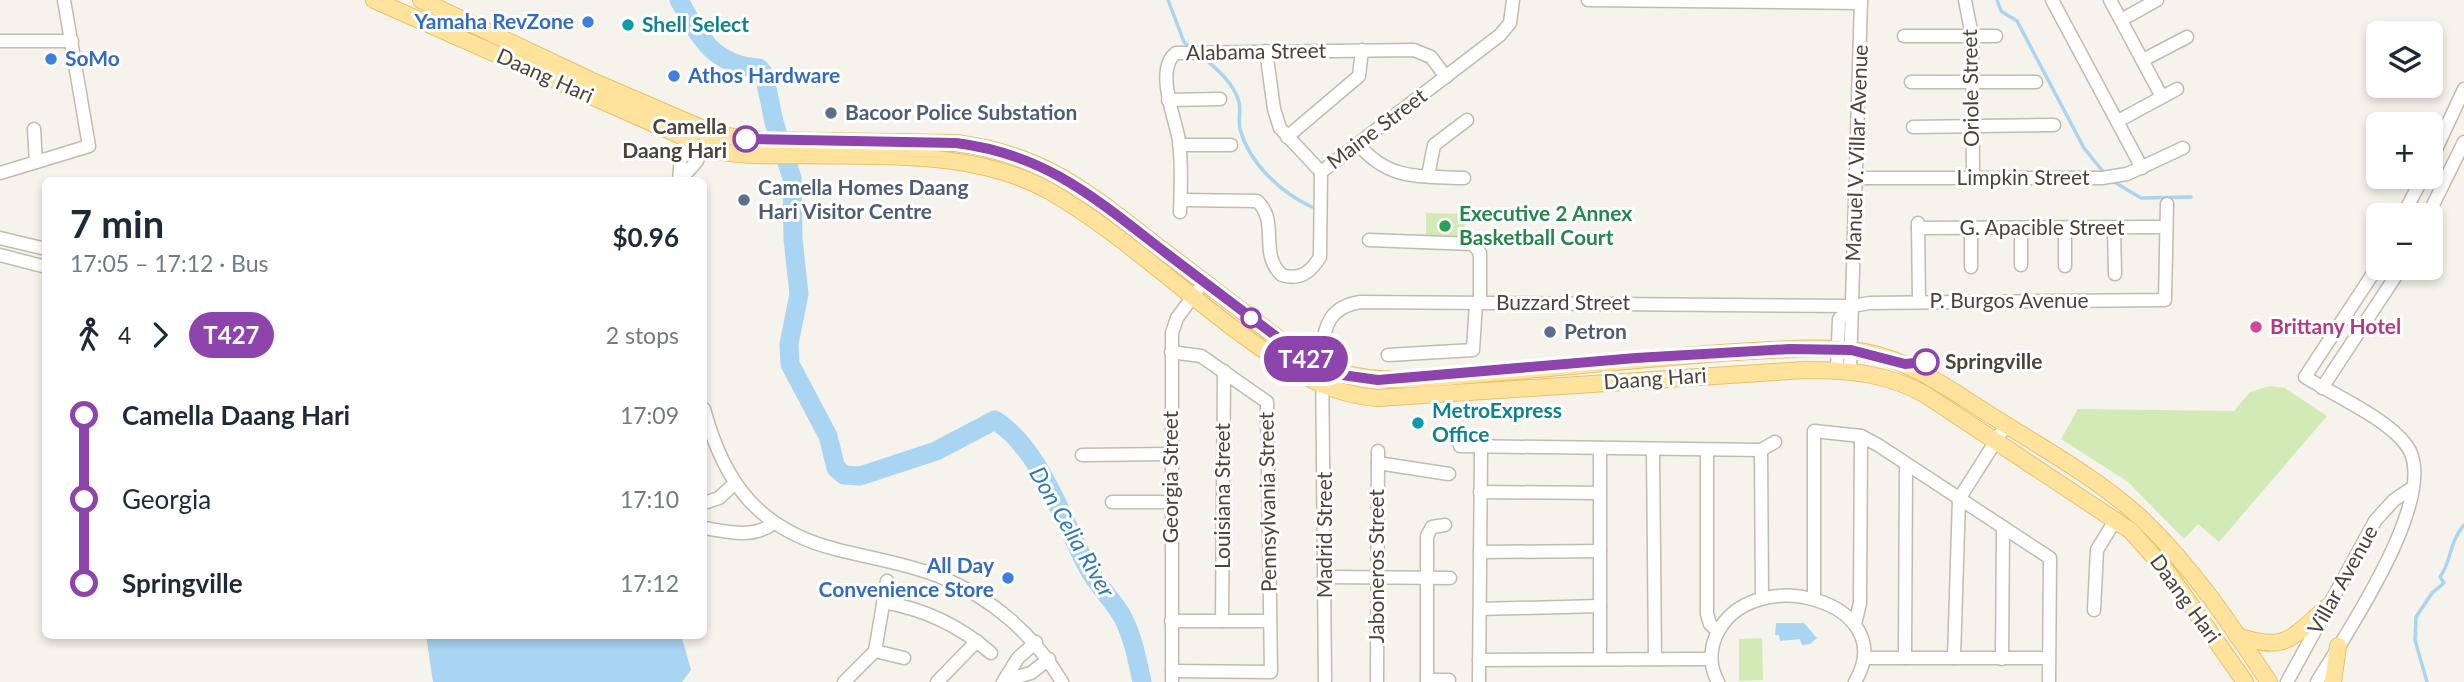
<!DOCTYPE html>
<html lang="en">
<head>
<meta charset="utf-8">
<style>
	body { margin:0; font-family:Lato,sans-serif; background:#f6f6f7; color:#1f2937; height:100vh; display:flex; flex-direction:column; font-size:26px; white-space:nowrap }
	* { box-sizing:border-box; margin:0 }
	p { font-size:23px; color:#747a83 }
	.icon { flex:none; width:38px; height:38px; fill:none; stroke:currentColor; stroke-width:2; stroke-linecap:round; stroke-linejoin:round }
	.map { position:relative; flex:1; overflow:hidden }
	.details { position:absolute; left:42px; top:177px; width:665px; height:462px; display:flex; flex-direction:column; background:#fff; border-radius:10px; box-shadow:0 4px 10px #0003 }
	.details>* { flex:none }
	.badge { padding:0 14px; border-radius:23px; font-size:24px; line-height:46px }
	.buttons { position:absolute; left:2366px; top:21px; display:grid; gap:14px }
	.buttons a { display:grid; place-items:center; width:77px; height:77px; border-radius:10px; background:#fff; box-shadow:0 4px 10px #0003; font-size:35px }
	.map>.badge { position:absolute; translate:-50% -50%; box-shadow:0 0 0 4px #fff }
	.legs { display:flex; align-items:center; gap:10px; height:77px; padding:0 28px; font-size:23px }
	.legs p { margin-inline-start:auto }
	.summary { display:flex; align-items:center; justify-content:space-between; height:119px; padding:0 28px }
	h1 { font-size:38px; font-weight:700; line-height:52px }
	ul { padding:0 28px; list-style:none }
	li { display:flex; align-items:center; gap:24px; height:84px; font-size:26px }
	li i { display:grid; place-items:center; width:10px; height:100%; margin:0 9px; background:currentColor }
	li i::after { content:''; width:18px; height:18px; margin:-9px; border:5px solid; border-radius:50%; background:#fff }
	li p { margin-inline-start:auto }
	li:first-child i { background:linear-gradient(#0000 50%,currentColor 0) }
	li:last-child i { background:linear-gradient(currentColor 50%,#0000 0) }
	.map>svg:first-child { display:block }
	.garden { fill:#d2eab5 }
	.water { fill:#a9d4f2 }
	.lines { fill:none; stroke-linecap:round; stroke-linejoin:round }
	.stream { stroke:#a9d4f2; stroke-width:3.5 }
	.river { stroke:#a9d4f2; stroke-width:19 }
	.minor-casing { stroke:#c2bbae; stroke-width:15 }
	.major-casing { stroke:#e6c16a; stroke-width:18 }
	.minor { stroke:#fff; stroke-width:12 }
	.major { stroke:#ffe39c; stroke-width:16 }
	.line-1-casing { stroke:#fff; stroke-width:16 }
	.line-1 { stroke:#8e44ad; stroke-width:10 }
	.shop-dot { fill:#3f7fe0; stroke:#fff; stroke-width:2.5 }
	.culture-dot { fill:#0f9aa8; stroke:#fff; stroke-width:2.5 }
	.service-dot { fill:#5c6f8a; stroke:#fff; stroke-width:2.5 }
	.stop-1-dot { fill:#fff; stroke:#8e44ad; stroke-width:3.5 }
	.leisure-dot { fill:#2e9e5b; stroke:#fff; stroke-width:2.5 }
	.hotel-dot { fill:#d1479c; stroke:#fff; stroke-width:2.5 }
	.labels { text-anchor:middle; stroke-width:6; stroke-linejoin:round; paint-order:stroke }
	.shop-label { font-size:21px; font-weight:bold; fill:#366cbe; stroke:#fff; text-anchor:end }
	.culture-label { font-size:21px; font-weight:bold; fill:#0d838f; stroke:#fff; text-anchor:start }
	.street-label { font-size:21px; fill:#4b4439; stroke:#fff }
	.service-label { font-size:21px; font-weight:bold; fill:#4e5e75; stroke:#fff; text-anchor:start }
	.stop-label { font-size:21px; font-weight:bold; fill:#4b4439; stroke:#fff; text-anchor:end }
	.leisure-label { font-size:21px; font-weight:bold; fill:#27864d; stroke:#fff; text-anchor:start }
	.hotel-label { font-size:21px; font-weight:bold; fill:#b23c85; stroke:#fff; text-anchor:start }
	.water-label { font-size:23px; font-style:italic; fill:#2e7ab2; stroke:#fff }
</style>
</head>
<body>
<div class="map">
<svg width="2464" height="682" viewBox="0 0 2464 682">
	<rect width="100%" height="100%" fill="#f6f3ec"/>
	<g class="garden">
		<path d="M 1426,213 L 1465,214 L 1464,240 L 1426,239 Z"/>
		<path d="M 2270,386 L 2285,388 L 2327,416 L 2219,542 L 2198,524 L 2184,539 L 2128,482 L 2061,439 L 2078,409 L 2234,411 L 2250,392 Z"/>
		<path d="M 1762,638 L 1763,680 L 1739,681 L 1739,639 Z"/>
	</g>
	<g class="water">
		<path d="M 1776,623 L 1804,623 L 1817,638 L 1810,644 L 1802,645 L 1800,639 L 1780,641 L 1779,635 L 1775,635 Z"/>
		<path d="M 426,635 L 681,635 L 691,670 L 682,682 L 433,682 Z"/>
	</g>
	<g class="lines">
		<g class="stream">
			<path d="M 1168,0 L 1184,42 L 1192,49"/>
			<path d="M 1997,0 L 2001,11 L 2017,21 L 2084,148 L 2105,174"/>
			<path d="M 1201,56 C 1215,67 1234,83 1239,102 C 1241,110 1238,120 1240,129 C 1249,163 1281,193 1312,207"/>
			<path d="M 2111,180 L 2141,198 L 2191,197"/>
			<path d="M 2427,682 L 2415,640 L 2416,617 L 2432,593 L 2444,583 L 2440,577 C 2452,561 2448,544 2464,525"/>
		</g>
		<path class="river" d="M 679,0 C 699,36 712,65 759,68 L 764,74 L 774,122 L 792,178 L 793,239 L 799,294 L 789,344 L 790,364 L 828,436 L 836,468 L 844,475 L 860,476 L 936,451 L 995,420 C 1042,451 1062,520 1088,568 C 1097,585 1112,599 1122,616 C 1133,636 1137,659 1142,682"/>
		<defs>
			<g id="minor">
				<path d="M 1588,0 L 1861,3"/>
				<path d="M 1965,0 L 1972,36 L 1973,178"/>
				<path d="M 2052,0 L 2142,168"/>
				<path d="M 2110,0 L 2162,97"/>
				<path d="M 2121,20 L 2157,0"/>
				<path d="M 1904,36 L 1996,36"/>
				<path d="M 0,41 L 72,41"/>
				<path d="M 1266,51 L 1274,109 L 1280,128 L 1321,172"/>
				<path d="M 2143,60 L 2187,37"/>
				<path d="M 1911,82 L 2036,82"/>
				<path d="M 1168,100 L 1220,99"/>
				<path d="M 2118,121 L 2177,89"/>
				<path d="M 1913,127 L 2054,125"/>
				<path d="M 34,129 L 36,162"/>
				<path d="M 1287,137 L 1359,76 L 1362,50"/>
				<path d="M 1358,144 C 1389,181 1420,176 1464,178"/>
				<path d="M 1179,145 L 1231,145"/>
				<path d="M 2431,160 L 2464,89"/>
				<path d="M 1321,172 L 1500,35 L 1510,23 L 1513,0"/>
				<path d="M 0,173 L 89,146 L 64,0"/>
				<path d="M 1428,176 L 1434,145 L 1467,120"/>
				<path d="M 1857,178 L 2102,178 L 2127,174 L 2183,148"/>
				<path d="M 679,180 L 681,156 L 688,133"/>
				<path d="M 680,180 L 697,161 L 705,139"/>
				<path d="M 1181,200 L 1257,201 C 1280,222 1258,254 1282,275 C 1300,281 1311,272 1320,257 L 1321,172"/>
				<path d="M 1180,212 C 1181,189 1182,164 1179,141 C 1176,120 1154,69 1176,53 L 1414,50 L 1431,57 L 1446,77"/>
				<path d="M 2403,215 L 2423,177"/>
				<path d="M 2428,215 L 2464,142"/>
				<path d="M 1918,223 L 1919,302"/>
				<path d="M 1918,228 L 2166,227"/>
				<path d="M 1971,228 L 1971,267"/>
				<path d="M 2021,228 L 2021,265"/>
				<path d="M 2065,228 L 2065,266"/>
				<path d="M 2114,228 L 2115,274"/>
				<path d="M 0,238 L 46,249"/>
				<path d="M 1369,240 L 1473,244 L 1480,253 L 1480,303"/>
				<path d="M 0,255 L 46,267"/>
				<path d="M 1171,352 L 1201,356 L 1267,402 L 1271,672 L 1172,671"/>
				<path d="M 1388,355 L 1473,350 L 1476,303"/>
				<path d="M 1837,370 L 1839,319 L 1853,306"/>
				<path d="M 1850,370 L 1861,0"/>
				<path d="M 2322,388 L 2401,268"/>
				<path d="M 704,409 C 724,483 758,529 835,549 C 869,558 905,563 938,576 C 991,597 1034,634 1062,682"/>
				<path d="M 1460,446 L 1761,450 L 1775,442"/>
				<path d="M 1600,448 L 1600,659"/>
				<path d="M 1653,449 L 1655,659"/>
				<path d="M 1707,450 L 1707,614 L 1710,624 L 1718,631"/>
				<path d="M 1761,450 L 1762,598"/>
				<path d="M 1082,455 L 1170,454"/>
				<path d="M 1378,463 L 1449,474"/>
				<path d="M 1480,492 L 1600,493"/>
				<path d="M 1112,502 L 1170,502"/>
				<path d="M 704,503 L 719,498 L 734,484"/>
				<path d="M 704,528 C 728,532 753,539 774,523"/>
				<path d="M 1480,552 L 1600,551"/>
				<path d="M 1326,577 L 1450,578"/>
				<path d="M 1814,599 L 1814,431 L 1861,436 L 1878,445 L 2050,558 L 2049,682"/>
				<path d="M 883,602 C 925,609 959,625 991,653"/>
				<path d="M 1480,609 L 1600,606"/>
				<path d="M 2094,610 L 2097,550 L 2116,519"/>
				<path d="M 1171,621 L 1270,621"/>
				<path d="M 1222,621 L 1224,371"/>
				<path d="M 1855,624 L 1860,603 L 1861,436"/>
				<path d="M 875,651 L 904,658"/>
				<path d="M 1866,658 L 2048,658"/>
				<path d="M 1905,658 L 1906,464"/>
				<path d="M 1954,658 L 1959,499 L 2006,425"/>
				<path d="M 2002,659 L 2003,527"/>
				<path d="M 1479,660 L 1710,659"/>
				<path d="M 1005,680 L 1031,673 L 1049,659"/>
				<path d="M 1427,680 L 1449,680"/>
				<path d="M 844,682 L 875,651 L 887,581"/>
				<path d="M 937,682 L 977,641"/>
				<path d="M 1003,682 L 1018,658 L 1036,642"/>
				<path d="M 1172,682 L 1172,333 L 1177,318 L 1197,291"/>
				<path d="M 1325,682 L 1322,352 C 1324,325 1330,307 1360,302 L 1853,306 L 1869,303 L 2165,300 L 2167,204"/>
				<path d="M 1377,682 L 1378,451"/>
				<path d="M 1427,682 L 1427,536 L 1432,527 L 1445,525"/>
				<path d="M 1479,682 L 1481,446"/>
				<path d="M 1718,682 C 1710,667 1709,652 1716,636 C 1749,560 1903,601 1855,682"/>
				<path d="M 2287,682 L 2375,521 L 2394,500 L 2412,488"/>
				<path d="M 2317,682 C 2344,637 2442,494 2407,446 C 2388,419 2334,395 2305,377 L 2378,266"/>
			</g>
			<g id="major">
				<path d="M 374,0 L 713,150 C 742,157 772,155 802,155 C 885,157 977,150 1051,192 C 1116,230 1173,283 1233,328 C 1279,361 1319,394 1378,398 L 1805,370 C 1849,370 1887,373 1926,395 L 2131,531 L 2169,574 L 2245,682"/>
				<path d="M 421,0 L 590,80 L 718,135 L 762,140 L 956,143 C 1048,155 1091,195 1161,249 C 1207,284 1252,319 1298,353 C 1362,394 1432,377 1503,372 C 1581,366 1658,357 1736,352 C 1778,350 1822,345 1864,352 C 1910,360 1949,389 1987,413 C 2039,446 2098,478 2143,520 C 2193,568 2231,625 2269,682"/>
				<path d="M 2237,636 C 2287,652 2290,639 2327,607"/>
				<path d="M 2333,682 L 2338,646"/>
			</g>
		</defs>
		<use href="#minor" class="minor-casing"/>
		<use href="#major" class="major-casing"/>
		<use href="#minor" class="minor"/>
		<use href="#major" class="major"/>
	</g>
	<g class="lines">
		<defs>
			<path id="line-1" d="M 746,139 L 956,143 C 1046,154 1096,199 1166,253 C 1210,286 1254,320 1298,353 L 1342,375 L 1378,380 L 1636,358 L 1790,349 L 1851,350 L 1905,364 L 1926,362"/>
		</defs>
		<use href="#line-1" class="line-1-casing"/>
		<use href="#line-1" class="line-1"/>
	</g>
	<g class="shop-dot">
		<circle cx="588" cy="22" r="7"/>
		<circle cx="51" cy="59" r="7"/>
		<circle cx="674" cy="76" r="7"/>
		<circle cx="1008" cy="578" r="7"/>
	</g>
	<g class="culture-dot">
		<circle cx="628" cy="25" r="7"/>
		<circle cx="1418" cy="423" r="7"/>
	</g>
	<g class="service-dot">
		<circle cx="831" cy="113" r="7"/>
		<circle cx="744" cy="200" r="7"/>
		<circle cx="1550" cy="332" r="7"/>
	</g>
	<g class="stop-1-dot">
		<circle cx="746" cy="139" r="12"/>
		<circle cx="1251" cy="318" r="9"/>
		<circle cx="1926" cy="362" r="12"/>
	</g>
	<circle class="leisure-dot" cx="1445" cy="226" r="7"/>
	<circle class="hotel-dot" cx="2256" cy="327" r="7"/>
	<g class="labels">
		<g class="shop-label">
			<text x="574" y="29">Yamaha RevZone</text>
			<text x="65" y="66" text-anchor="start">SoMo</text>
			<text x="688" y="83" text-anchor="start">Athos Hardware</text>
			<text x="994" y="573">All Day<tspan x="994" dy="24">Convenience Store</tspan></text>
		</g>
		<g class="culture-label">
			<text x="642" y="32">Shell Select</text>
			<text x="1432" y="418">MetroExpress<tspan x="1432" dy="24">Office</tspan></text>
		</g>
		<g class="street-label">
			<text transform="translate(1256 52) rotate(-1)" y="7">Alabama Street</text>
			<text transform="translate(545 76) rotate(24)" y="7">Daang Hari</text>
			<text transform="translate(1971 88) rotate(-91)" y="7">Oriole Street</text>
			<text transform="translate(1377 129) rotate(-37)" y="7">Maine Street</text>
			<text transform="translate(1857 153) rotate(-88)" y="7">Manuel V. Villar Avenue</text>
			<text x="2023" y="185">Limpkin Street</text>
			<text x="2042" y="235">G. Apacible Street</text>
			<text x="2009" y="308">P. Burgos Avenue</text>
			<text x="1563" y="310">Buzzard Street</text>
			<text transform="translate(1655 379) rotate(-4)" y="7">Daang Hari</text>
			<text transform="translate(1171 477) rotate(-90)" y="7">Georgia Street</text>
			<text transform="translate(1223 496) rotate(-90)" y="7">Louisiana Street</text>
			<text transform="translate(1268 502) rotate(-91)" y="7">Pennsylvania Street</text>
			<text transform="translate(1325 535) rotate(-90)" y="7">Madrid Street</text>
			<text transform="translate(1377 566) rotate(-90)" y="7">Jaboneros Street</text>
			<text transform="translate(2343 580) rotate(-61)" y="7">Villar Avenue</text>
			<text transform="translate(2185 599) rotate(54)" y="7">Daang Hari</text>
		</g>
		<g class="service-label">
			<text x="845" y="120">Bacoor Police Substation</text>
			<text x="758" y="195">Camella Homes Daang<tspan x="758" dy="24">Hari Visitor Centre</tspan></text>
			<text x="1564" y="339">Petron</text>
		</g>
		<g class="stop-label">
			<text x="727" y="134">Camella<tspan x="727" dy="24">Daang Hari</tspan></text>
			<text x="1945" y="369" text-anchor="start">Springville</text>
		</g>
		<g class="leisure-label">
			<text x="1459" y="221">Executive 2 Annex<tspan x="1459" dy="24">Basketball Court</tspan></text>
		</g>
		<g class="hotel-label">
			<text x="2270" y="334">Brittany Hotel</text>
		</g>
		<g class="water-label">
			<text transform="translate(1072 532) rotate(60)" y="8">Don Celia River</text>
		</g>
	</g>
</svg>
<div class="buttons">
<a><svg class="icon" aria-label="layers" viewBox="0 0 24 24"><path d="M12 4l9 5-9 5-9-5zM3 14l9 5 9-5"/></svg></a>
<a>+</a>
<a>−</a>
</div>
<b class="badge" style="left:1306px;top:359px;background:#8e44ad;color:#fff">T427</b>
<section class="details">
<div class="summary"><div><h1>7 min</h1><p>17:05 – 17:12 · Bus</p></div><b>$0.96</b></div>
<div class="legs"><svg class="icon" aria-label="walk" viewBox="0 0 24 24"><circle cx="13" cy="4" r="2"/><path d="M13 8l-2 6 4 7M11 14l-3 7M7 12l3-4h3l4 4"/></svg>4<svg class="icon" aria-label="forward" viewBox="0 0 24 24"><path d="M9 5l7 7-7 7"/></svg><b class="badge" style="background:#8e44ad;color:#fff">T427</b><p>2 stops</p></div>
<ul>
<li><i style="color:#8e44ad"></i><b>Camella Daang Hari</b><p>17:09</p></li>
<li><i style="color:#8e44ad"></i><span>Georgia</span><p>17:10</p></li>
<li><i style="color:#8e44ad"></i><b>Springville</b><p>17:12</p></li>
</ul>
</section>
</div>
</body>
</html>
